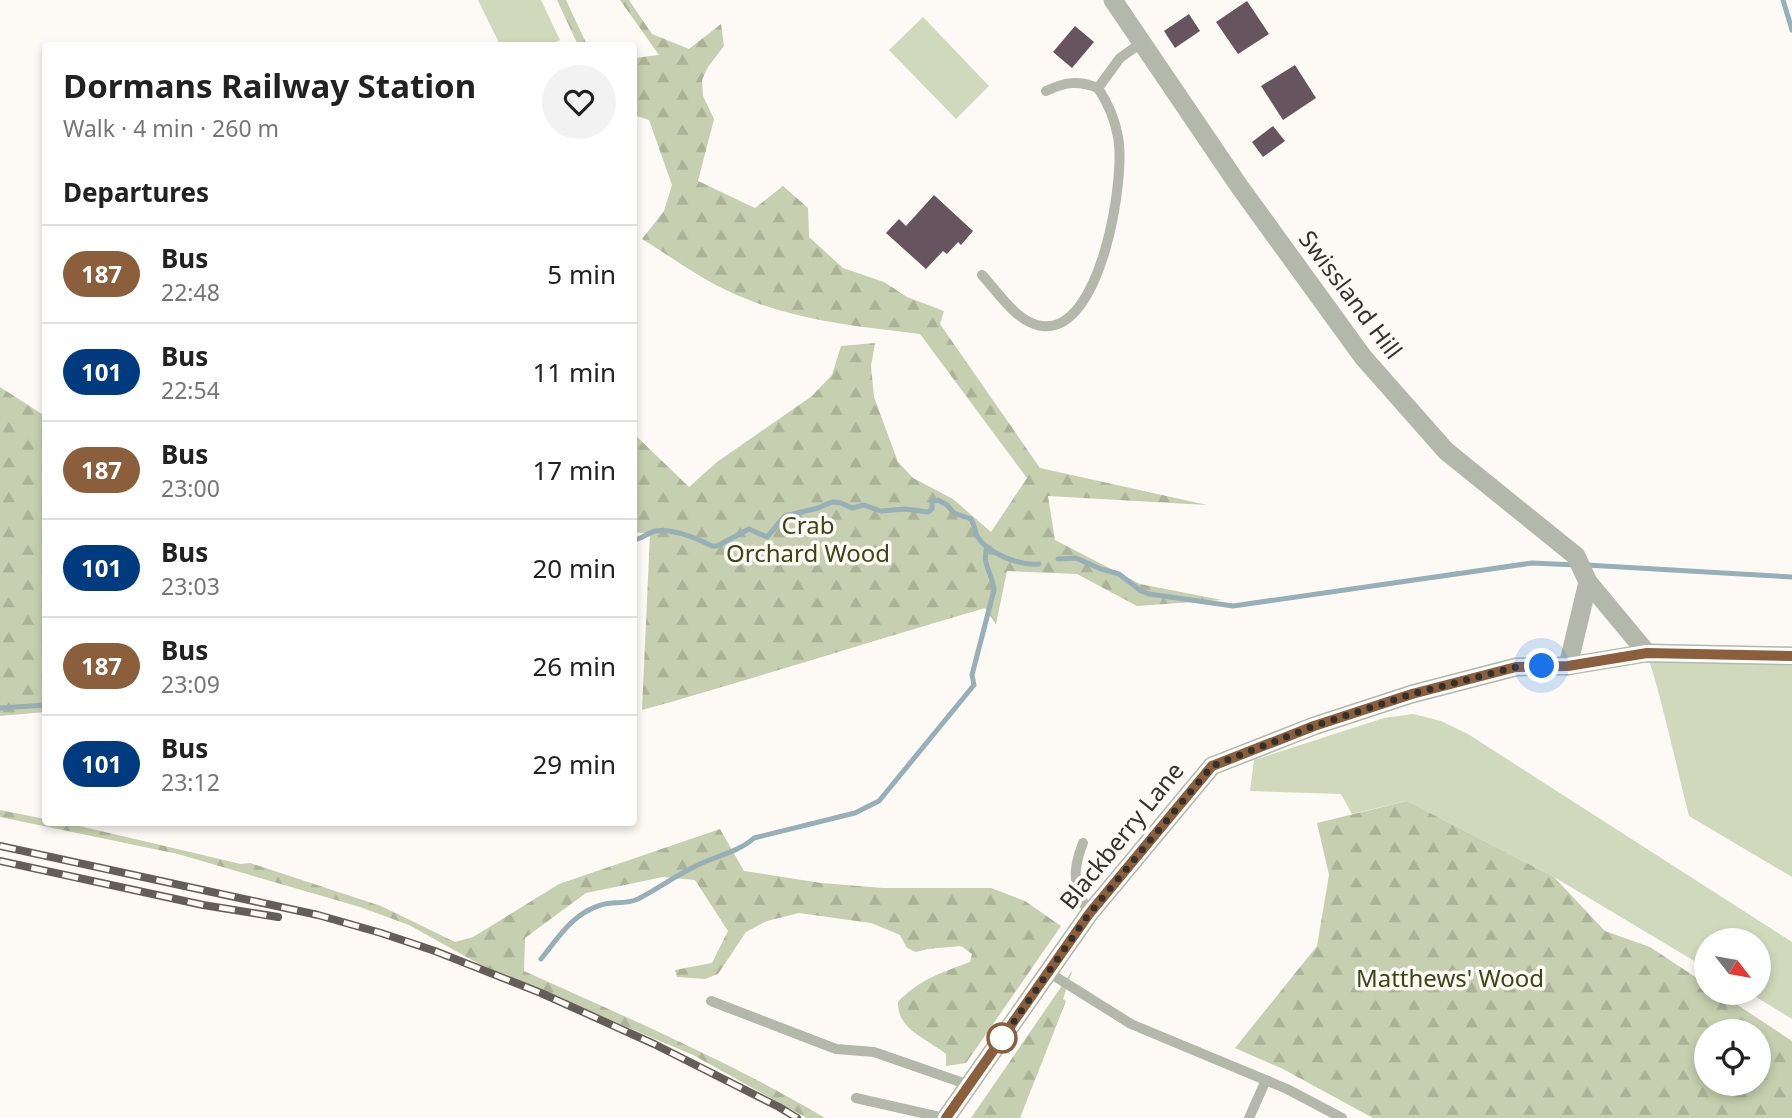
<!DOCTYPE html>
<html lang="en">
<head>
<meta charset="utf-8">
<style>
	body { margin:0; font-family:"Noto Sans",sans-serif; background:#f2f2f2; color:#222; height:100vh; display:flex; flex-direction:column; font-size:26px; white-space:nowrap }
	* { box-sizing:border-box; margin:0 }
	p { font-size:23px; color:#767676 }
	.icon { flex:none; width:38px; height:38px; fill:none; stroke:currentColor; stroke-width:2; stroke-linecap:round; stroke-linejoin:round }
	.map { position:relative; flex:1; overflow:hidden }
	.details { position:absolute; left:42px; top:42px; width:595px; height:784px; display:flex; flex-direction:column; background:#fff; border-radius:7px; box-shadow:0 4px 10px #0003 }
	.details>* { flex:none }
	.badge { padding:0 14px; border-radius:23px; font-size:24px; line-height:46px }
	.needle { width:46px; rotate:121deg }
	.buttons { position:absolute; left:1694px; top:928px; display:grid; gap:14px }
	.buttons a { display:grid; place-items:center; width:77px; height:77px; border-radius:50%; background:#fff; box-shadow:0 4px 10px #0003; font-size:35px }
	.you { position:absolute; width:35px; height:35px; margin:-18px; border:5px solid #fff; border-radius:50%; background:#1a73e8; box-shadow:0 0 0 10px #1a73e833 }
	.map>.badge { position:absolute; translate:-50% -50%; box-shadow:0 0 0 4px #fff }
	h2 { padding:0 21px; font-size:26px; line-height:63px }
	.round { display:grid; place-items:center; flex:none; width:74px; height:74px; border-radius:37px; background:#f2f2f2 }
	.summary { display:flex; align-items:center; justify-content:space-between; height:119px; padding:0 21px }
	h1 { font-size:33px; font-weight:700; line-height:52px }
	ul { padding:0; list-style:none }
	li { display:flex; align-items:center; gap:21px; height:98px; padding:0 21px; border-top:2px solid #e0e0e0 }
	li div { flex:1 }
	li b { display:block; font-size:26px }
	li em { font-style:normal }
	li .badge { min-width:77px; font-weight:700; text-align:center }
	.map>svg:first-child { display:block }
	.green { fill:#d1d9bc }
	.forest { fill:url(#forest-firs); fill-rule:evenodd }
	.lines { fill:none; stroke-linecap:round; stroke-linejoin:round }
	.stream { stroke:#97afb7; stroke-width:5 }
	.building { fill:#66545f }
	.lane { stroke:#b3b8ab; stroke-width:10 }
	.street { stroke:#b3b8ab; stroke-width:19 }
	.rail-casing { stroke:#645e59; stroke-width:8 }
	.rail { stroke:#fdfaf6; stroke-width:5; stroke-dasharray:16; stroke-linecap:butt }
	.line-casing { stroke:#fff; stroke-width:16 }
	.line { stroke:#8b5e3c; stroke-width:10 }
	.walk { stroke:#36302a; stroke-width:7; stroke-dasharray:0 12.6 }
	.stop-dot { fill:#fff; stroke:#8b5e3c; stroke-width:3.5 }
	.labels { text-anchor:middle; stroke-width:7; stroke-linejoin:round; paint-order:stroke }
	.street-label { font-size:24px; fill:#36302a; stroke:#fdfaf6 }
	.park-label { font-size:24px; fill:#3c4613; stroke:#fdfaf6 }
</style>
</head>
<body>
<div class="map">
<svg width="1792" height="1118" viewBox="0 0 1792 1118">
	<defs>
		<pattern id="forest-firs" width="22" height="20" patternUnits="userSpaceOnUse" patternTransform="scale(1.75)"><rect width="22" height="20" fill="#c6cfaf"/><path d="M5 1l3.5 6h-7zM16 11l3.5 6h-7z" fill="#abb297"/></pattern>
	</defs>
	<rect width="100%" height="100%" fill="#fdfaf6"/>
	<g class="green">
		<path d="M 478,0 L 541,0 L 560,40 L 550,45 L 500,45 Z"/>
		<path d="M 923,17 L 989,86 L 956,119 L 889,50 Z"/>
		<path d="M 1647,653 L 1792,656 L 1792,877 L 1689,816 C 1675,761 1664,707 1647,653 Z"/>
		<path d="M 1413,714 L 1441,721 L 1468,734 L 1792,942 L 1792,1019 L 1748,992 L 1759,992 L 1759,940 L 1706,940 L 1706,968 L 1554,877 L 1407,801 L 1352,814 L 1341,794 L 1250,791 L 1254,760 L 1384,718 Z"/>
	</g>
	<g class="forest">
		<path d="M 557,0 L 566,0 L 587,45 L 578,45 Z"/>
		<path d="M 620,0 L 629,0 L 652,34 L 689,49 L 721,24 L 724,46 L 708,67 L 702,80 L 703,96 L 714,119 L 698,181 L 755,208 L 783,186 L 808,208 L 809,237 L 843,268 L 884,282 L 907,297 L 944,311 L 940,324 L 1040,468 L 1207,505 L 1048,496 L 1055,540 L 1140,584 L 1222,600 L 1137,606 L 1077,574 L 1007,571 L 996,624 L 985,608 C 871,641 757,678 642,710 L 650,534 L 634,532 L 634,434 L 689,487 L 717,462 L 812,396 L 832,375 L 841,346 L 875,343 L 871,366 L 874,397 L 898,462 L 913,478 L 953,499 L 991,532 L 1027,478 L 920,334 C 854,326 791,320 730,292 C 699,278 670,256 642,239 L 664,211 L 672,185 L 649,120 L 634,115 L 634,58 L 659,55 Z"/>
		<path d="M 0,387 L 45,416 L 46,712 L 0,716 Z"/>
		<path d="M 1407,801 L 1554,877 L 1605,931 L 1650,947 L 1706,984 L 1706,992 L 1718,992 L 1792,1041 L 1792,1118 L 1373,1118 L 1283,1069 L 1235,1048 L 1317,946 L 1329,875 L 1317,823 ZM 1706,1031 L 1759,1031 L 1759,1083 L 1706,1083 Z"/>
		<path d="M 0,810 L 45,819 L 46,822 L 71,824 L 241,864 L 250,863 L 381,906 L 455,942 L 473,937 L 559,884 L 720,829 L 744,871 L 821,883 L 883,888 L 991,888 L 1025,901 L 1061,926 L 966,1063 L 946,1066 L 946,1054 C 928,1039 897,1030 898,1002 C 918,980 943,972 970,962 L 972,954 L 961,946 L 928,949 L 916,952 L 907,948 L 900,935 L 871,923 L 799,913 L 767,921 L 746,932 L 718,974 L 705,979 L 677,977 L 675,970 L 712,963 L 728,931 L 695,880 L 663,877 L 586,893 L 525,938 L 524,971 C 626,1017 729,1061 825,1118 L 807,1118 L 693,1055 L 511,978 L 479,964 L 409,925 L 360,907 L 178,854 L 0,817 Z"/>
		<path d="M 1072,971 L 1063,999 L 1066,1001 L 1020,1118 L 971,1118 Z"/>
	</g>
	<g class="lines">
		<g class="stream">
			<path d="M 1783,0 L 1792,30"/>
			<path d="M 634,540 C 642,539 647,533 655,531 C 673,528 696,538 712,546 L 717,546 L 749,529 L 767,537 L 785,516 L 818,508 L 832,502 L 841,503 L 852,508 L 864,505 L 881,511 L 905,509 L 928,512 L 932,509 L 932,502 L 938,500 L 947,505 L 954,513 L 971,519 C 974,524 975,531 977,536 C 987,553 1019,566 1039,564"/>
			<path d="M 1058,559 L 1076,558 L 1101,569 L 1119,574 L 1141,591 L 1149,594 L 1233,606 L 1532,563 L 1576,565"/>
			<path d="M 1586,565 L 1792,577"/>
			<path d="M 0,708 L 46,705"/>
			<path d="M 541,959 C 558,938 573,913 601,905 C 613,901 625,905 638,899 C 659,888 678,874 700,864 C 717,856 740,851 754,838 L 855,813 L 879,801 L 974,685 L 972,675 L 994,590 C 993,574 981,564 987,547"/>
		</g>
	</g>
	<g class="building">
		<path d="M 1247,1 L 1269,34 L 1238,54 L 1216,22 Z"/>
		<path d="M 1189,14 L 1200,31 L 1175,48 L 1164,31 Z"/>
		<path d="M 1075,26 L 1094,42 L 1072,68 L 1053,52 Z"/>
		<path d="M 1295,65 L 1316,98 L 1283,120 L 1261,86 Z"/>
		<path d="M 1273,126 L 1285,141 L 1263,157 L 1252,142 Z"/>
		<path d="M 934,195 L 973,231 L 961,245 L 958,242 L 947,254 L 943,251 L 926,269 L 886,233 L 899,219 L 906,226 Z"/>
	</g>
	<g class="lines">
		<g class="lane">
			<path d="M 1046,91 C 1065,82 1078,80 1098,88"/>
			<path d="M 982,275 C 998,292 1017,323 1042,326 C 1101,334 1126,178 1118,137 C 1115,120 1108,103 1098,88 L 1120,58 L 1141,43"/>
			<path d="M 1083,843 C 1071,873 1074,886 1089,914"/>
			<path d="M 1048,972 L 1131,1024 L 1287,1089 L 1342,1118"/>
			<path d="M 711,1001 L 836,1049 L 874,1052 L 969,1085"/>
			<path d="M 856,1098 L 944,1118"/>
			<path d="M 1249,1118 L 1266,1080"/>
		</g>
		<g class="street">
			<path d="M 1113,0 L 1239,186 L 1363,357 L 1446,451 L 1576,556 L 1588,582 L 1647,653"/>
			<path d="M 1568,666 L 1588,582"/>
			<path d="M 946,1118 L 1089,914 L 1212,766 L 1314,726 L 1412,694 L 1516,667 L 1568,666 L 1647,653 L 1792,656"/>
		</g>
		<defs>
			<g id="rail">
				<path d="M 0,846 L 318,915 L 381,933 L 435,951 L 541,993 L 654,1044 L 779,1107 L 797,1118"/>
				<path d="M 0,861 L 203,905 L 278,917"/>
			</g>
		</defs>
		<use href="#rail" class="rail-casing"/>
		<use href="#rail" class="rail"/>
	</g>
	<g class="lines">
		<defs>
			<path id="line" d="M 946,1118 L 1089,914 L 1212,766 L 1314,726 L 1412,694 L 1516,667 L 1568,666 L 1647,653 L 1792,656"/>
		</defs>
		<use href="#line" class="line-casing"/>
		<use href="#line" class="line"/>
		<path class="walk" d="M 1002,1038 L 1001,1040 L 1089,914 L 1212,766 L 1314,726 L 1412,694 L 1516,667 L 1542,666"/>
	</g>
	<circle class="stop-dot" cx="1002" cy="1038" r="14"/>
	<g class="labels">
		<g class="street-label">
			<text transform="translate(1350 295) rotate(53)" y="8">Swissland Hill</text>
			<text transform="translate(1122 836) rotate(-51)" y="8">Blackberry Lane</text>
		</g>
		<g class="park-label">
			<text x="808" y="534">Crab<tspan x="808" dy="28">Orchard Wood</tspan></text>
			<text x="1450" y="987">Matthews' Wood</text>
		</g>
	</g>
</svg>
<div class="buttons">
<a><svg class="needle" viewBox="-14 -14 28 28"><path d="M0-13l5 13h-10z" fill="#e53935"/><path d="M0 13l5-13h-10z" fill="#767676"/></svg></a>
<a><svg class="icon" aria-label="locate" viewBox="0 0 24 24"><circle cx="12" cy="12" r="6"/><path d="M12 2v4M12 18v4M2 12h4M18 12h4"/></svg></a>
</div>
<div class="you" style="left:1542px;top:666px"></div>
<section class="details">
<div class="summary"><div><h1>Dormans Railway Station</h1><p>Walk · 4 min · 260 m</p></div><a class="round"><svg class="icon" aria-label="heart" viewBox="0 0 24 24"><path d="M12 20l-8-8c-3-5 5-10 8-4 3-6 11-1 8 4z"/></svg></a></div>
<h2>Departures</h2>
<ul>
<li><span class="badge" style="background:#8b5e3c;color:#fff">187</span><div><b>Bus</b><p>22:48</p></div><em>5 min</em></li>
<li><span class="badge" style="background:#003b80;color:#fff">101</span><div><b>Bus</b><p>22:54</p></div><em>11 min</em></li>
<li><span class="badge" style="background:#8b5e3c;color:#fff">187</span><div><b>Bus</b><p>23:00</p></div><em>17 min</em></li>
<li><span class="badge" style="background:#003b80;color:#fff">101</span><div><b>Bus</b><p>23:03</p></div><em>20 min</em></li>
<li><span class="badge" style="background:#8b5e3c;color:#fff">187</span><div><b>Bus</b><p>23:09</p></div><em>26 min</em></li>
<li><span class="badge" style="background:#003b80;color:#fff">101</span><div><b>Bus</b><p>23:12</p></div><em>29 min</em></li>
</ul>
</section>
</div>
</body>
</html>
